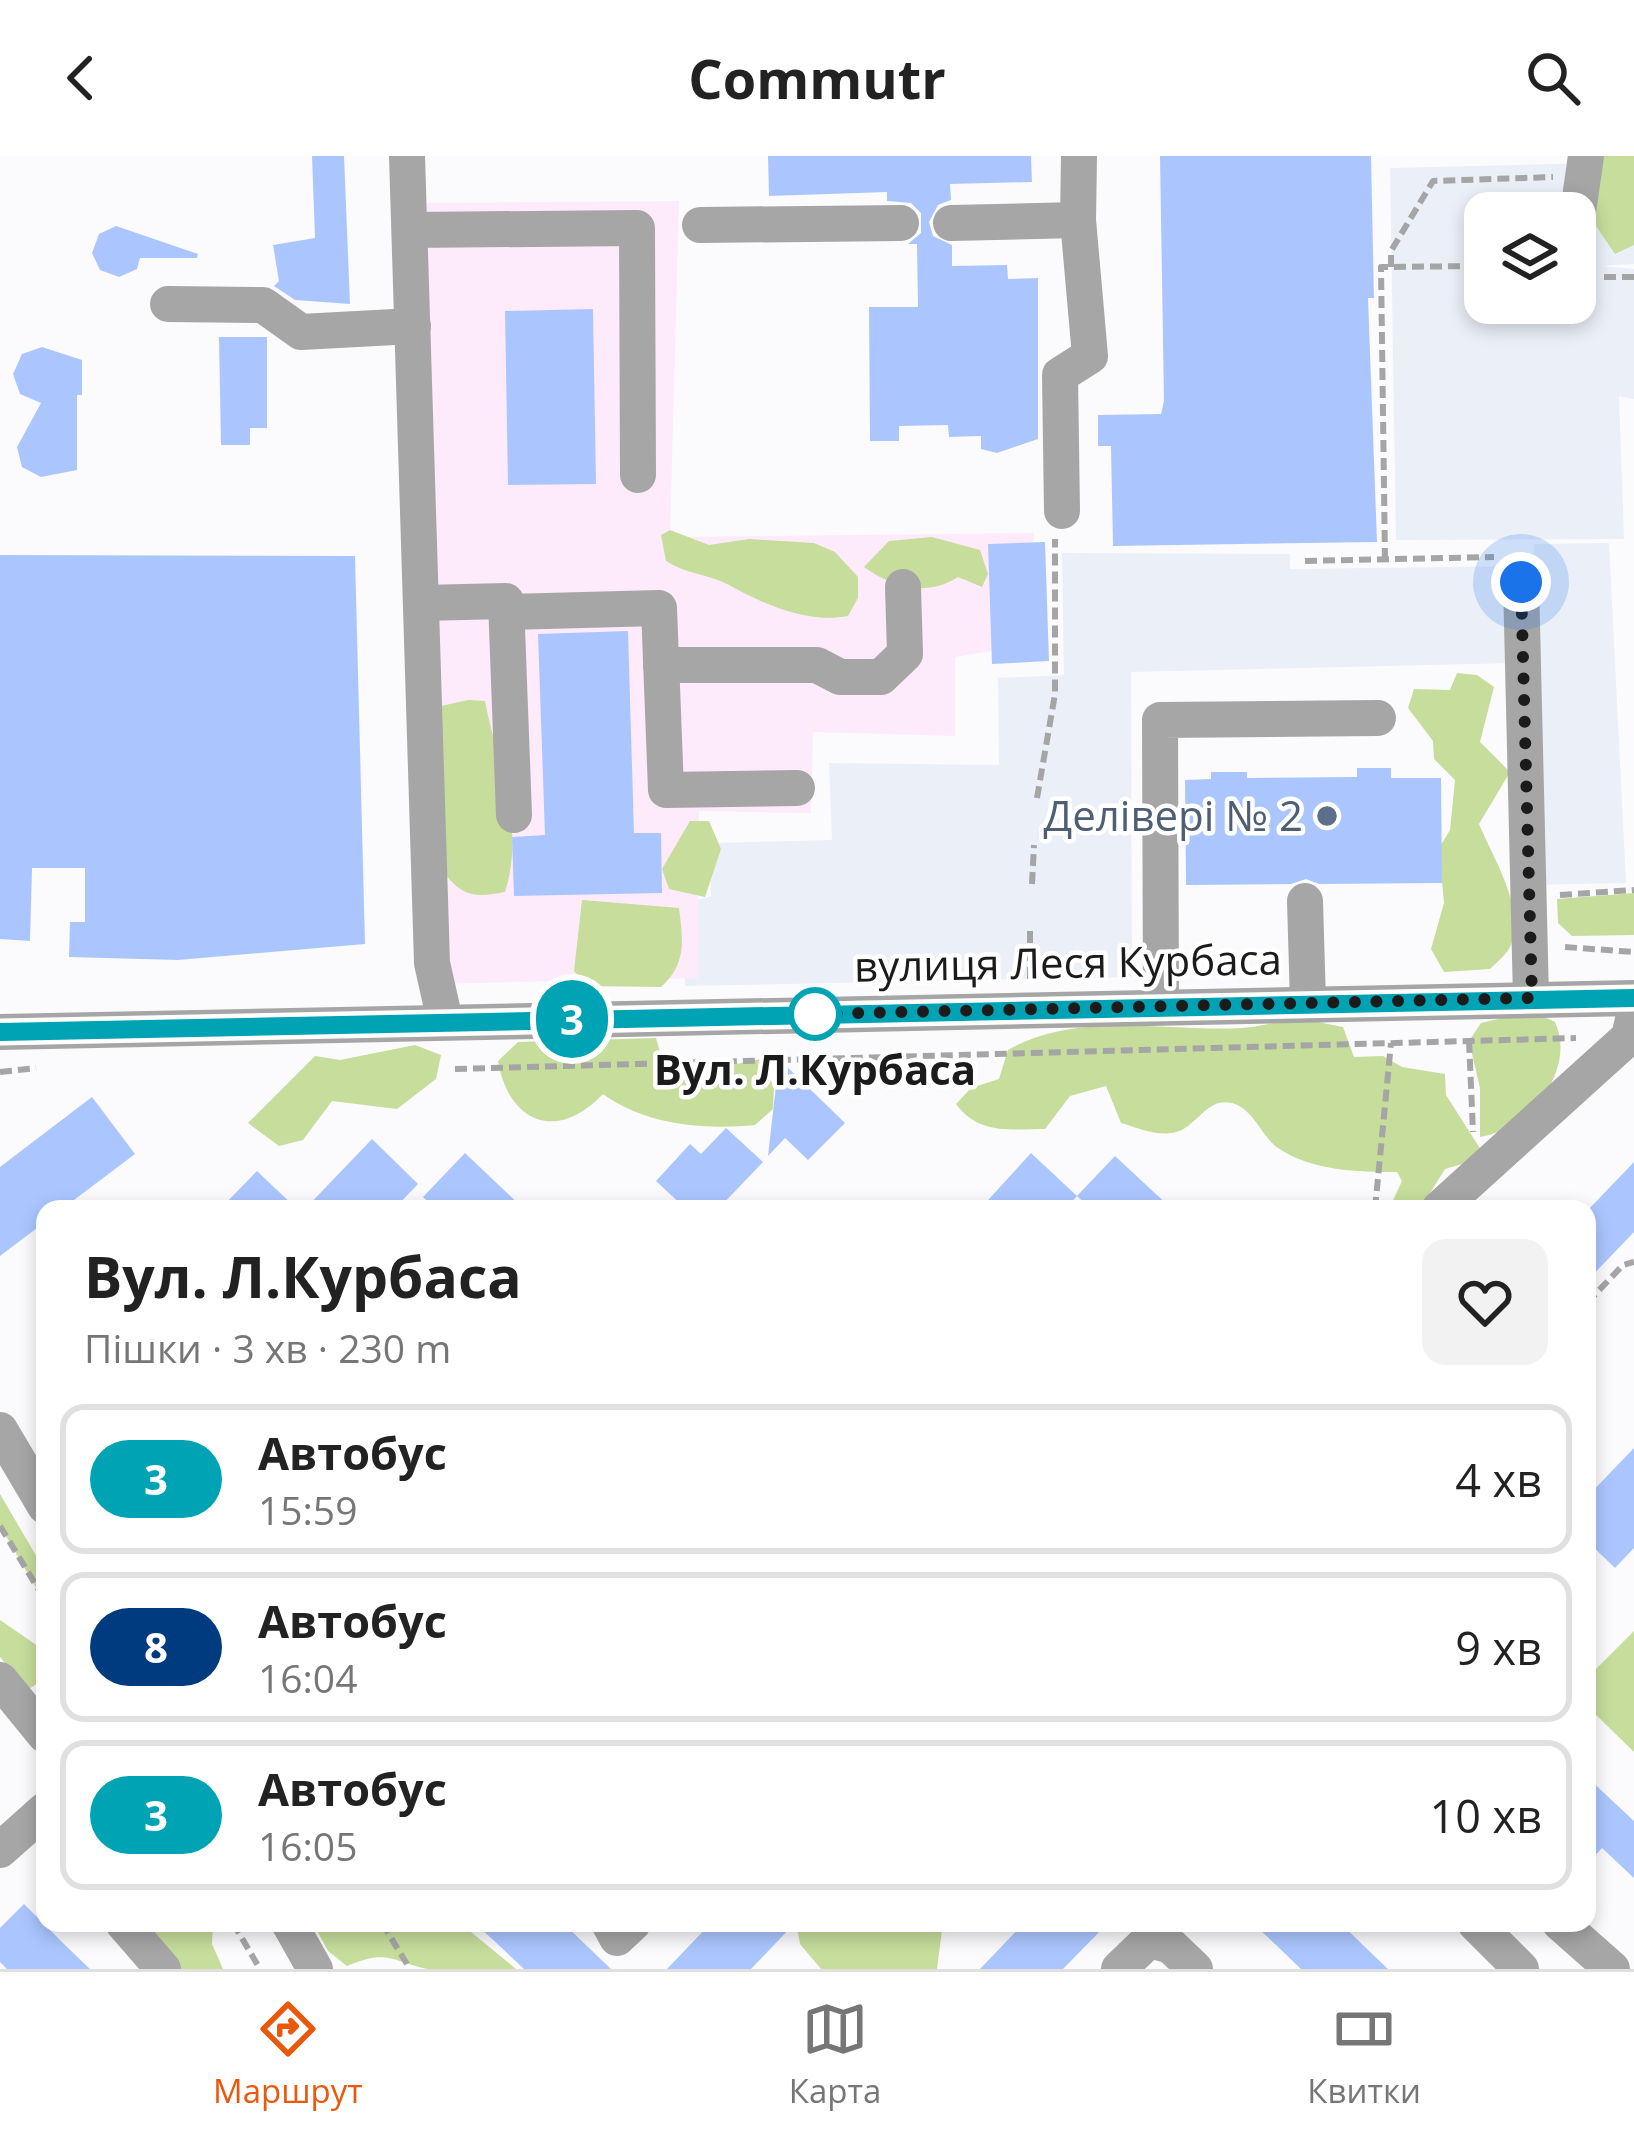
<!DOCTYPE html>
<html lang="uk">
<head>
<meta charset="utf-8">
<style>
	body { margin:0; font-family:"Open Sans",sans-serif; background:#f2f2f2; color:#222; height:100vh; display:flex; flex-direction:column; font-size:45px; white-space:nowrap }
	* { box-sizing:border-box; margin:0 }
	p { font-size:39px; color:#767676 }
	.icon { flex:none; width:66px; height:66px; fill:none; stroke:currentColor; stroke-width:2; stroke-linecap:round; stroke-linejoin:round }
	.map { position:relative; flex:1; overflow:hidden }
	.panel { position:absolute; left:36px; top:1044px; width:1560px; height:732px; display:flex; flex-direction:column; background:#fff; border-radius:24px; box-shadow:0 6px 18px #0003 }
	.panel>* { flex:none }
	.badge { padding:0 24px; border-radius:39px; font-size:42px; line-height:78px }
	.buttons { position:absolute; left:1464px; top:36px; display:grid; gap:24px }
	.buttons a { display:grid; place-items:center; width:132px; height:132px; border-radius:24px; background:#fff; box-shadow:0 6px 18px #0003; font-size:60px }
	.you { position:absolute; width:60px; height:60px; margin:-30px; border:9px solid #fff; border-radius:50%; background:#1a73e8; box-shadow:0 0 0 18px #1a73e833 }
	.map>.badge { position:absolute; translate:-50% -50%; box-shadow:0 0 0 6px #fff }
	.round { display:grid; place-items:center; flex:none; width:126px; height:126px; border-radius:24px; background:#f2f2f2 }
	.head { display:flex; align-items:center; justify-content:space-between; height:204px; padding:0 48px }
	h1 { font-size:57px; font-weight:700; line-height:90px }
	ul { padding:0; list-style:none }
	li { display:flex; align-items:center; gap:36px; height:150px; margin:0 24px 18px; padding:0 24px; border:6px solid #e0e0e0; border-radius:24px }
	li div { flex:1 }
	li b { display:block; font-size:45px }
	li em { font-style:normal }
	li .badge { min-width:132px; font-weight:700; text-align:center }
	header { display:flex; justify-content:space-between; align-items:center; height:156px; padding:0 48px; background:#fff; font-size:54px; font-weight:700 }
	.tabs { display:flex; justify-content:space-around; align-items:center; height:168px; border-top:3px solid #e0e0e0; background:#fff; font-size:33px; color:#767676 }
	.tabs a { display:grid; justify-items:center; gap:6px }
	.tabs .active { color:#ea580c }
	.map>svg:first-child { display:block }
	.built { fill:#ebeff8; fill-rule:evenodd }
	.industrial { fill:#fdebfc }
	.green { fill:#c6dd9c }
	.building { fill:#abc6ff }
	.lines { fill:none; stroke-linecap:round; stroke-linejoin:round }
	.path { stroke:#a5a5a6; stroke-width:6; stroke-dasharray:12 6; stroke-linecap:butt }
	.minor { stroke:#a7a6a6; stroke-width:36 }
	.line-casing { stroke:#fff; stroke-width:27 }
	.line { stroke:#00a3b4; stroke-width:18 }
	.walk { stroke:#1b1b1c; stroke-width:12; stroke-dasharray:0 21.6 }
	.service-dot { fill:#5c6f8a; stroke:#fff; stroke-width:4.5 }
	.stop-dot { fill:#fff; stroke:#00a3b4; stroke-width:6 }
	.labels { text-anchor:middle; stroke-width:9; stroke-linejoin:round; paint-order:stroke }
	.service-label { font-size:42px; fill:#4e5e75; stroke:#fff; text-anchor:end }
	.street-label { font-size:42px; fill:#1b1b1c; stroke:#fff }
	.stop-label { font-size:42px; font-weight:bold; fill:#1b1b1c; stroke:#fff }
</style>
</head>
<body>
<header><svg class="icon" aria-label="back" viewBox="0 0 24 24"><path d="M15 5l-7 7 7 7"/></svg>Commutr<svg class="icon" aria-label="search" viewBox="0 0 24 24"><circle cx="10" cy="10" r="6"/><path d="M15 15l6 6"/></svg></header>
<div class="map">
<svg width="1634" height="1813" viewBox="0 0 1634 1813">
	<rect width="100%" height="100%" fill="#fbfbfd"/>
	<g class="built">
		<path d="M 1600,0 L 1634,0 L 1634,108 L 1601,110 L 1634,113 L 1634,243 L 1619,240 L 1624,383 L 1396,384 L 1390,12 L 1597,7 ZM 1485,57 L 1575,57 L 1575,147 L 1485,147 Z"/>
		<path d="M 1609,387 L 1626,727 L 1526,729 L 1515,507 L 1131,516 L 1132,821 L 685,830 L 684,748 L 711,740 L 710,687 L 832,684 L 829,607 L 999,609 L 998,522 L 1064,519 L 1062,397 L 1290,398 L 1290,413 L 1533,410 L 1534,388 Z"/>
	</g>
	<path class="industrial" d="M 679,45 L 670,381 L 1034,377 L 1029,489 L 955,501 L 955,580 L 813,576 L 811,657 L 699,655 L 698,822 L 433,828 L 413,47 Z"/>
	<g class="green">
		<path d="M 1593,0 L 1634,0 L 1634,89 L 1615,98 L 1594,67 Z"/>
		<path d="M 670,374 L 709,389 L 749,383 L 814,387 L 835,396 L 858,421 L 858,442 L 848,460 C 807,468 763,448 729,429 C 708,418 686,418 666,405 L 661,379 Z"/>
		<path d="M 932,381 L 980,394 L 988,418 L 982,431 L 958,421 C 927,441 893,432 864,411 L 889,385 Z"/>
		<path d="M 1457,517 L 1477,519 L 1494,531 L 1480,586 L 1510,616 L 1479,668 C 1492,700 1528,756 1510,791 C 1507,798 1496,807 1490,813 L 1444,816 L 1431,793 L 1444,747 L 1439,692 L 1450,674 L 1455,624 L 1434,603 L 1433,585 L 1408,552 L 1414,533 L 1450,534 Z"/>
		<path d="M 468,544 L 485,545 C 497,608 526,671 505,736 C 478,741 464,742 446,719 L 441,550 Z"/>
		<path d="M 690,665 L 709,665 L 721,693 L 705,741 L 669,733 L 662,713 Z"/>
		<path d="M 1634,737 L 1634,779 L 1572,780 L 1558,767 L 1557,743 Z"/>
		<path d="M 582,744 L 679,752 C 683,784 687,808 661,831 L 588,830 L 574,815 Z"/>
		<path d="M 1532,855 L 1555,866 C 1577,914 1529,973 1480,981 L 1480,932 L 1469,885 L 1481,867 Z"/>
		<path d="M 1298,862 L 1343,871 L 1354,901 L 1383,900 L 1402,911 L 1445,918 L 1446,939 L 1481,994 L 1476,1004 L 1445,1013 L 1420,1053 L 1389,1053 L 1402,1025 L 1397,1016 C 1358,1016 1312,1015 1278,992 C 1261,980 1254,953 1232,947 C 1206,941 1197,971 1176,976 C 1158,981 1138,972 1121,967 L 1106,930 L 1070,940 L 1045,973 C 1009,973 979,979 956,948 L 971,932 L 999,923 L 1008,894 C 1078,854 1165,876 1242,872 C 1260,871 1280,865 1298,862 Z"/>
		<path d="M 656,882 L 660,896 L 686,919 L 760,903 L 774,931 L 773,953 L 755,969 C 703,974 646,969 603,938 C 558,986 509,968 498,905 L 518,886 Z"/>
		<path d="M 415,889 L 441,899 L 436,923 L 397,953 L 332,945 L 303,984 L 279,990 L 248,967 L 315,900 L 340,904 Z"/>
		<path d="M 0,1338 L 45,1415 L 45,1447 L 0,1370 Z"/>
		<path d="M 0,1464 L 45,1495 L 45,1523 L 27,1534 L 0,1501 Z"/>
		<path d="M 1634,1475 L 1634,1596 L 1587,1550 L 1587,1522 Z"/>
		<path d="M 140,1767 L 213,1767 L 212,1788 L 223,1813 L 177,1813 Z"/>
		<path d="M 313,1767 L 460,1767 L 516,1813 C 488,1813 455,1813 428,1813 C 392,1806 389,1792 347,1810 L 328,1795 Z"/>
		<path d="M 796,1767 L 943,1767 L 937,1813 L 821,1813 L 800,1788 Z"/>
	</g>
	<g class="building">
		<path d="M 312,0 L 344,0 L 350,148 L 295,144 L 274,130 L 279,125 L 273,89 L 315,82 Z"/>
		<path d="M 768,0 L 1031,0 L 1032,26 L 950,28 L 951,44 L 938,49 L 929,66 L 933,80 L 952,89 L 952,110 L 1007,109 L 1008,123 L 1038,122 L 1038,283 L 997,297 L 981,293 L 981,280 L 949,281 L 948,269 L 899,270 L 899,285 L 870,285 L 869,151 L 918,151 L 917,88 L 908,88 L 921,77 L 921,57 L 911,47 L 887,45 L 887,36 L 769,40 Z"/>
		<path d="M 1160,0 L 1371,0 L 1374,142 L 1368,142 L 1377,386 L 1113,390 L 1111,290 L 1098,290 L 1098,259 L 1161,258 L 1164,245 Z"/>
		<path d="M 116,70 L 198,98 L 197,102 L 140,102 L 137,113 L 119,121 L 100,114 L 92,97 L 99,78 Z"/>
		<path d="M 593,153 L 596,328 L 508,329 L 505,155 Z"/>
		<path d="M 219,181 L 267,181 L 267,272 L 250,272 L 250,289 L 221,289 Z"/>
		<path d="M 42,191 L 82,204 L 82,239 L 77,239 L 77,314 L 41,321 L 22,311 L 17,291 L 41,247 L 20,238 L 13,218 L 22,198 Z"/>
		<path d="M 1045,386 L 1049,505 L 992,508 L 988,388 Z"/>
		<path d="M 0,399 L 355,400 L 365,788 L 178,804 L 69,801 L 70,766 L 85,766 L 85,712 L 32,712 L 30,785 L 0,783 Z"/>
		<path d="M 628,475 L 634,677 L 661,677 L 662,737 L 514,740 L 512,681 L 545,679 L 538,478 Z"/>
		<path d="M 1357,612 L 1391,612 L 1391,622 L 1441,622 L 1442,727 L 1319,728 L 1306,723 L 1291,728 L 1186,729 L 1185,624 L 1211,623 L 1211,616 L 1247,616 L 1247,622 L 1357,621 Z"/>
		<path d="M 779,903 L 845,967 L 808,1004 L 785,982 L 768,1000 Z"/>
		<path d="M 92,941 L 135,998 L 62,1053 L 45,1053 L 45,1066 L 0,1100 L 0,1011 Z"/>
		<path d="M 726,972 L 763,1006 L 718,1053 L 686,1053 L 656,1025 L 690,988 L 701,998 Z"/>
		<path d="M 372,983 L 418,1028 L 394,1053 L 305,1053 Z"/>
		<path d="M 465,997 L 524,1053 L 436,1053 L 423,1041 Z"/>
		<path d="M 1031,997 L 1077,1040 L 1065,1053 L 980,1053 Z"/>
		<path d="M 1115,1000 L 1172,1053 L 1091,1053 L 1077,1040 Z"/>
		<path d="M 1634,1006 L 1634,1076 L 1587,1125 L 1587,1055 Z"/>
		<path d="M 257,1015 L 297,1053 L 220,1053 Z"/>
		<path d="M 1634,1292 L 1634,1392 L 1615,1412 L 1587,1385 L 1587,1341 Z"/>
		<path d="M 1587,1621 L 1634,1665 L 1634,1722 L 1602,1692 L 1587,1708 Z"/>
		<path d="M 24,1748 L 66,1790 L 90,1813 L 7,1813 L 0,1806 L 0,1772 Z"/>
		<path d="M 475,1767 L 563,1767 L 611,1813 L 524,1813 Z"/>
		<path d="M 711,1767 L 795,1767 L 751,1813 L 667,1813 Z"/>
		<path d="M 1024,1767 L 1108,1767 L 1063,1813 L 980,1813 Z"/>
		<path d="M 1253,1767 L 1340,1767 L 1388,1813 L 1301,1813 Z"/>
	</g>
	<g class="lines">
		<g class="path">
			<path d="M 1391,111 L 1391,95 L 1433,25 L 1553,21"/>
			<path d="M 1604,121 L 1634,121"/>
			<path d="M 1385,404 L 1381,111 L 1485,110"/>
			<path d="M 1305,405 L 1494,401"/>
			<path d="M 1037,642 L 1055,538 L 1055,383"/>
			<path d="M 1032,728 L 1034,689"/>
			<path d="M 1560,739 L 1634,734"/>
			<path d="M 1565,791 L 1634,796"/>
			<path d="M 1030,823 L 1030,773"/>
			<path d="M 1469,885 L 1473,976"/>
			<path d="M 455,913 L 1576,882"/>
			<path d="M 0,916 L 36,912"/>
			<path d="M 1375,1053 L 1391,887"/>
			<path d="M 1587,1147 L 1623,1109 L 1634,1106"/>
			<path d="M 0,1370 L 45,1444"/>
			<path d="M 233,1767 L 260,1813"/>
			<path d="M 382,1767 L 410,1813"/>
		</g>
		<g class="minor">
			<path d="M 407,0 L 432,807 L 445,865"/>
			<path d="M 951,67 L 1078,64"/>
			<path d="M 700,69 L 901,67"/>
			<path d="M 410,74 L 637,72 L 638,319"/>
			<path d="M 1575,77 L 1586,0"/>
			<path d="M 168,148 L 263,149 L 301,176 L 413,170"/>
			<path d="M 1062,355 L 1060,219 L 1090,200 L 1078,64 L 1079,0"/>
			<path d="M 1521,426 L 1531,842"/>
			<path d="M 422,447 L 506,445 L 514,659"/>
			<path d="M 506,456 L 659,452 L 666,634 L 797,632"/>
			<path d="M 661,509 L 817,509 L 840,521 L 881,521 L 905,498 L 903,431"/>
			<path d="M 1305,745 L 1308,847"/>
			<path d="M 1161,850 L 1160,564 L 1378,562"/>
			<path d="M 0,876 L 1634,842"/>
			<path d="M 1439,1053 L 1629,881 L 1634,859"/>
			<path d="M 0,1274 L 45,1350"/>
			<path d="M 0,1524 L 45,1579"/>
			<path d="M 0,1694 L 45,1654"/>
			<path d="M 123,1767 L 163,1813"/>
			<path d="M 289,1767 L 315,1813"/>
			<path d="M 609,1767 L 617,1782 L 633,1767"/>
			<path d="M 1475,1767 L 1521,1813"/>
			<path d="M 1560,1767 L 1612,1813"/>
			<path d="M 1119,1813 L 1149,1784 L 1171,1790 L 1195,1813"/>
		</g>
	</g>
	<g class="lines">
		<defs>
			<path id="line" d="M 0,876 L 1634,842"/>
		</defs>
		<use href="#line" class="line-casing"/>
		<use href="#line" class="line"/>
		<path class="walk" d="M 815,858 L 1532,842 L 1521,426"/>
	</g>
	<circle class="service-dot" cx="1327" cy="660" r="12"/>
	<circle class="stop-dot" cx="815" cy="858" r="24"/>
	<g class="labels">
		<g class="service-label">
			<text x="1303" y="675">Делівері № 2</text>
		</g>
		<g class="street-label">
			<text transform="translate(1068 807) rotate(-1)" y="15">вулиця Леся Курбаса</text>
		</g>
		<g class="stop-label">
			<text x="815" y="929">Вул. Л.Курбаса</text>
		</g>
	</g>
</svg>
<div class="buttons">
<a><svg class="icon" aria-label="layers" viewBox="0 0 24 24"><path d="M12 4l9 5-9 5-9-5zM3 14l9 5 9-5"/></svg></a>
</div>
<div class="you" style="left:1521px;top:426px"></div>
<b class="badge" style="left:572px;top:863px;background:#00a3b4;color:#fff">3</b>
<section class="panel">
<div class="head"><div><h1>Вул. Л.Курбаса</h1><p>Пішки · 3 хв · 230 m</p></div><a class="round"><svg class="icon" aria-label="heart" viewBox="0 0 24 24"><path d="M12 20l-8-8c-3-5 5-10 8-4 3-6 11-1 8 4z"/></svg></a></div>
<ul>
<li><span class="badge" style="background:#00a3b4;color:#fff">3</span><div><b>Автобус</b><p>15:59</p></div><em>4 хв</em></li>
<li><span class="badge" style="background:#003b80;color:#fff">8</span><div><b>Автобус</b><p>16:04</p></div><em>9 хв</em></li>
<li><span class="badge" style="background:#00a3b4;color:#fff">3</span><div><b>Автобус</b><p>16:05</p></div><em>10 хв</em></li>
</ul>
</section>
</div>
<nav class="tabs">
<a class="active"><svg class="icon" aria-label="directions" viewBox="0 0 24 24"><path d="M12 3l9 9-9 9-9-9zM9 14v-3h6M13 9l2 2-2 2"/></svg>Маршрут</a>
<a><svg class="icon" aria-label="map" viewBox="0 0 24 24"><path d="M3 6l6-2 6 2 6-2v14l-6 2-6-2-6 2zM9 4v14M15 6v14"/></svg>Карта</a>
<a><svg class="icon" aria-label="tickets" viewBox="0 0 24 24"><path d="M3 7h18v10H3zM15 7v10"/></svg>Квитки</a>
</nav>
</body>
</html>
